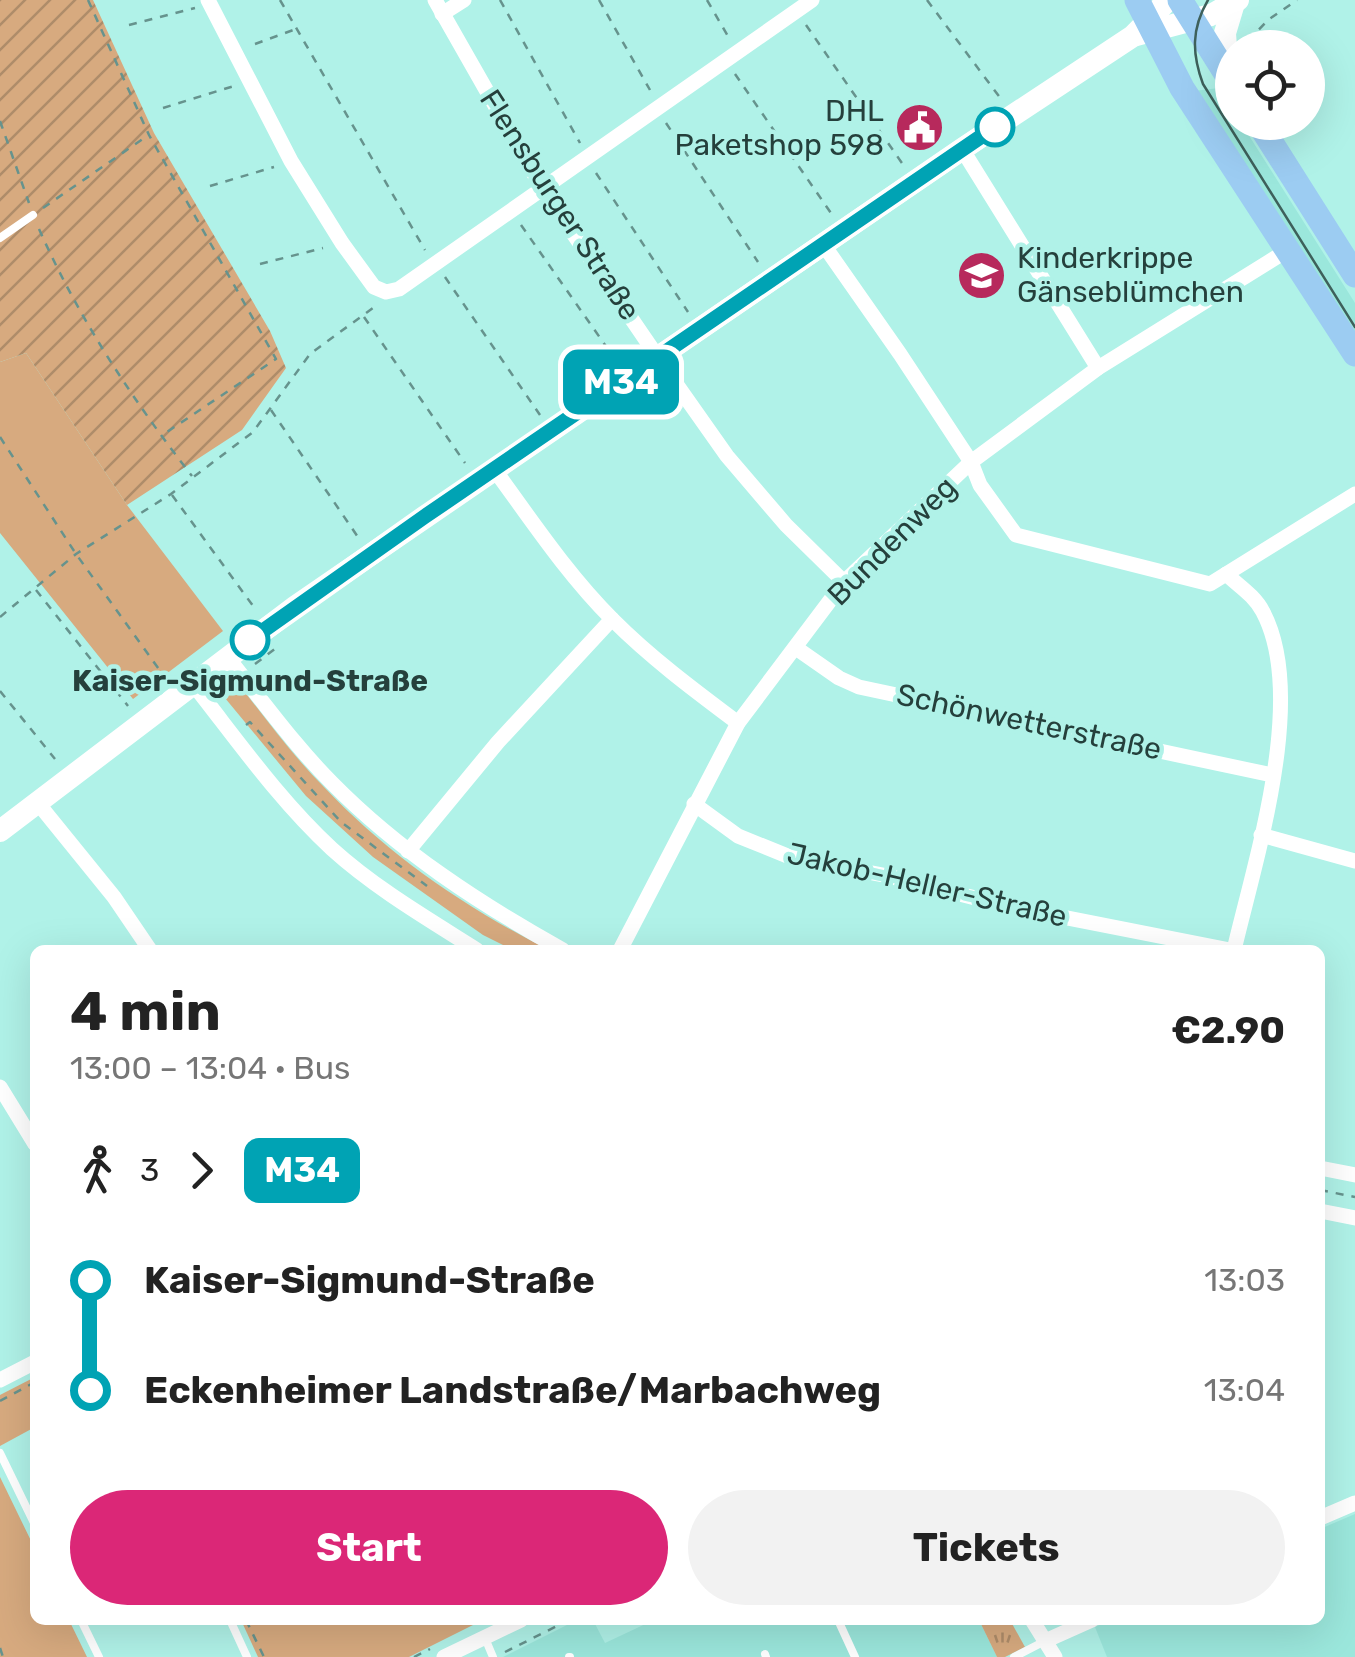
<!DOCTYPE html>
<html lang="en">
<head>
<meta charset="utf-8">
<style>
	body { margin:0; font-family:Rubik,sans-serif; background:#f2f2f2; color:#222; height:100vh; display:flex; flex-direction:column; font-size:38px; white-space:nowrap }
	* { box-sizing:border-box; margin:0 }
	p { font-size:32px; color:#767676 }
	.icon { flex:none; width:55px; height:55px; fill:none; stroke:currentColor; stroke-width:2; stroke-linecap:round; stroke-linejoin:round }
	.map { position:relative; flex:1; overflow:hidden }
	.panel { position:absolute; left:30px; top:945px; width:1295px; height:680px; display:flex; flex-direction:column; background:#fff; border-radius:15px; box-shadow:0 10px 40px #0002 }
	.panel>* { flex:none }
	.badge { padding:0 20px; border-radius:15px; font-size:35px; line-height:65px }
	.tools { position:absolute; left:1215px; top:30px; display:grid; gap:20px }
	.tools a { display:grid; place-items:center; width:110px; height:110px; border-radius:50%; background:#fff; box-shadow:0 10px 40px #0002; font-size:50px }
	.map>.badge { position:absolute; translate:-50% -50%; box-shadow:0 0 0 5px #fff }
	.legs { display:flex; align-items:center; gap:15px; height:110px; padding:0 40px; font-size:32px }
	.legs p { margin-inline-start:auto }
	.overview { display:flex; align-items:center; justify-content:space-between; height:170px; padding:0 40px }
	h1 { font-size:55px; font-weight:700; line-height:75px }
	.cta { display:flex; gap:20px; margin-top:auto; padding:20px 40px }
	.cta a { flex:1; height:115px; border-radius:60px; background:#db2777; color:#fff; font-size:40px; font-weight:700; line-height:115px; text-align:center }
	.cta a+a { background:#f2f2f2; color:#222 }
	ul { padding:0 40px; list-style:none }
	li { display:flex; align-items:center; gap:35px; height:110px; font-size:38px }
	li i { display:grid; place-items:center; width:15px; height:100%; margin:0 12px; background:currentColor }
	li i::after { content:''; width:25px; height:25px; margin:-12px; border:8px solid; border-radius:50%; background:#fff }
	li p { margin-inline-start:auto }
	li:first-child i { background:linear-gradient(#0000 50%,currentColor 0) }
	li:last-child i { background:linear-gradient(currentColor 50%,#0000 0) }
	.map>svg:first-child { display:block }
	.built { fill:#9be7dc }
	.grass { fill:url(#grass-tufts) }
	.park { fill:#d7aa7f }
	.garden { fill:url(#garden-furrows) }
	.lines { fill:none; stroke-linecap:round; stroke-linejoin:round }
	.path { stroke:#66938d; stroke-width:2.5; stroke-dasharray:8 8; stroke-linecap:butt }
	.service { stroke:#fff; stroke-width:8 }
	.minor { stroke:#fff; stroke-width:15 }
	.secondary { stroke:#fff; stroke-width:22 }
	.primary { stroke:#9cccf2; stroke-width:25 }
	.tram { stroke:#3e605b; stroke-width:2.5 }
	.line-1-casing { stroke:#fff; stroke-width:22 }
	.line-1 { stroke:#00a3b4; stroke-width:15 }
	.stop-1-dot { fill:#fff; stroke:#00a3b4; stroke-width:5 }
	.labels { text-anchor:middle; stroke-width:9; stroke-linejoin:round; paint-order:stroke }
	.poi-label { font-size:30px; fill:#25403c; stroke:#b0f2e8; text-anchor:end }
	.street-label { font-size:30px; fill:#25403c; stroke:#b0f2e8 }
	.stop-label { font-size:30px; font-weight:bold; fill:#25403c; stroke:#b0f2e8 }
</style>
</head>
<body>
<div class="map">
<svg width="1355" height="1657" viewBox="0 0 1355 1657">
	<defs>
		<pattern id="grass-tufts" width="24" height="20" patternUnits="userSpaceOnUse" patternTransform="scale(2.5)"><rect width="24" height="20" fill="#d7aa7f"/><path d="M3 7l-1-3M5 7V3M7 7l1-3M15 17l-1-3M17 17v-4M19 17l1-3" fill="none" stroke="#ae8c69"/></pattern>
		<pattern id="garden-furrows" width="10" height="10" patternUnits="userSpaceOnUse" patternTransform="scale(2.5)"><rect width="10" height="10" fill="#d7aa7f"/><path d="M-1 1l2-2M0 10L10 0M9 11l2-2" fill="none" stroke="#ae8c69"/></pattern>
	</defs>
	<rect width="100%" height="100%" fill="#b0f2e8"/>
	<g class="built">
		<path d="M 1219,88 L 1232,109 L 1232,122 L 1241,123 L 1355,303 L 1355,336 L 1194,91 Z"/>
		<path d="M 1355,1514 L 1355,1657 L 1107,1657 L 1095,1627 L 1111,1620 L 1320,1620 L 1320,1529 Z"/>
		<path d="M 577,1620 L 593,1620 L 605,1643 L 654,1620 L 979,1620 L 997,1657 L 503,1657 Z"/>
	</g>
	<path class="grass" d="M 979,1620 L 1010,1620 L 1025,1647 L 1005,1657 L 997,1657 Z"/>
	<g class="park">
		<path d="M 26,353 L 127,505 L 223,631 L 133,699 L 0,533 L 0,362 Z"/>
		<path d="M 240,686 C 267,720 293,756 324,787 C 388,855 466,908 549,950 L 513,950 L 483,935 L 373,857 L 306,796 L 225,698 Z"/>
		<path d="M 35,1377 L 35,1427 L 0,1446 L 0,1395 Z"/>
		<path d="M 0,1477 L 35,1549 L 35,1620 L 69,1620 L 87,1657 L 0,1657 Z"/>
		<path d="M 241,1620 L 483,1620 L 409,1657 L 258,1657 Z"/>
	</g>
	<path class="garden" d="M 0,0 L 93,0 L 154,133 L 270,331 L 286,368 L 242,430 L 127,505 L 26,353 L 0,362 Z"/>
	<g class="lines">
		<g class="path">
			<path d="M 88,0 L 149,135 L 276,359 L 161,436"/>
			<path d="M 280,0 L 425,250"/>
			<path d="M 500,0 L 580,143"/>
			<path d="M 599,0 L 650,90"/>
			<path d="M 707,0 L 729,38"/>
			<path d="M 927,0 L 1001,99"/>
			<path d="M 129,25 L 195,8"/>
			<path d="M 806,25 L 904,166"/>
			<path d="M 1248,41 L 1268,20 L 1297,0"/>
			<path d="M 255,44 L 296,29"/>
			<path d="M 735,74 L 833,216"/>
			<path d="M 163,108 L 234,86"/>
			<path d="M 0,121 L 29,203"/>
			<path d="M 666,123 L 758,262"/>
			<path d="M 596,173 L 688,312"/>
			<path d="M 210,186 L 274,167"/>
			<path d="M 43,208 L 147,136"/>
			<path d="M 521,225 L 617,362"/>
			<path d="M 39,229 C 79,319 132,399 192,476"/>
			<path d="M 260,264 L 323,248"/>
			<path d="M 445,277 L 540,415"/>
			<path d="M 364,317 L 465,463"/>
			<path d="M 271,410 L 360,540"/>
			<path d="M 0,437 L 76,554 L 166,679"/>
			<path d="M 172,495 L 256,610"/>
			<path d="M 36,590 L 128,706"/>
			<path d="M 0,617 L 76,554 L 171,494 L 253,432 L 310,354 L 377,305"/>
			<path d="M 255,664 L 280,645"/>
			<path d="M 0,691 L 55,759"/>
			<path d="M 246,725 L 250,722 L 341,822 L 427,886"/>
			<path d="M 1320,1190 L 1355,1197"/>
			<path d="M 0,1401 L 35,1382"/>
			<path d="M 246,1620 L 264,1657"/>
			<path d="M 0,1648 L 3,1657"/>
			<path d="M 505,1652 L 569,1620"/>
			<path d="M 414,1657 L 430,1649"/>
		</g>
		<g class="service">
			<path d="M 0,238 L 33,215"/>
			<path d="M 0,1453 L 35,1525"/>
			<path d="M 81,1620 L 99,1657"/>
			<path d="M 230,1620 L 247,1657"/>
			<path d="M 838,1620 L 855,1657"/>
			<path d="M 485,1638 L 493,1657"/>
			<path d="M 765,1654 L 766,1657"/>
			<path d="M 569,1657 L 570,1657"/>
			<path d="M 1014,1657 L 1045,1641"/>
		</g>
		<g class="minor">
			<path d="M 208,0 L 291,161 L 342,243 L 374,287 L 386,292 L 399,289 L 812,0"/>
			<path d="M 435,0 L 542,188 L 672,378 L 727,456 L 786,525 L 844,582"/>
			<path d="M 442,14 L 464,0"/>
			<path d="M 962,149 L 1098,368"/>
			<path d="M 823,244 L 900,354 L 971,462 L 980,485 L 1016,535 L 1210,584 L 1355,494"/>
			<path d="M 494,469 C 532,521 567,574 613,620 C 651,658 694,690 738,723"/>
			<path d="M 1226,574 C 1239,586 1255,596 1263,612 C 1308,697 1255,860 1234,950"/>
			<path d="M 796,648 L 839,678 L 859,687 L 1272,775"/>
			<path d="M 228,658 C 262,700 294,745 332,783 C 399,851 480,904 563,950"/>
			<path d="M 193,684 C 238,741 279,800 332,849 C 375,888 428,919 477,950"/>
			<path d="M 37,802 L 114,897 L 150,950"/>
			<path d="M 694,804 L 738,836 L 790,857 L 888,876 L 1011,907 L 1230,950"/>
			<path d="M 1261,835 L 1355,861"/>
			<path d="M 408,851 L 498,742 L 612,619"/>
			<path d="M 620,950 L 738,723 L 844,582 L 971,462 L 1098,368 L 1288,250"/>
			<path d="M 0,1087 L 35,1144"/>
			<path d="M 1320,1168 L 1355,1175"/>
			<path d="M 1320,1211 L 1355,1218"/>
			<path d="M 0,1380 L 35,1362"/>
			<path d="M 1320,1518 L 1355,1503"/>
			<path d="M 1032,1620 L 1055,1657"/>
			<path d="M 1045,1641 L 1092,1620"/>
			<path d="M 444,1657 L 521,1620"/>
		</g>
		<g class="secondary">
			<path d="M 1136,35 L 1211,15 L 1238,0"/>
			<path d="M 1228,77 L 1225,33 L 1234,3"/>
			<path d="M 0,831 L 296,606 L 962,149 L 1133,36 L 1168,0"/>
		</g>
		<g class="primary">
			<path d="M 1137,0 L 1182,88 L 1355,354"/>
			<path d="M 1180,0 L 1232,83"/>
			<path d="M 1258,122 L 1355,275"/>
		</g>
		<path class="tram" d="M 1208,0 C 1191,29 1192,54 1203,84 L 1355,327"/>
	</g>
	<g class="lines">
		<defs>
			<path id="line-1" d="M 250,640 L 424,517 L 995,127"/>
		</defs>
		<use href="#line-1" class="line-1-casing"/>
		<use href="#line-1" class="line-1"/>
	</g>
	<defs>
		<symbol id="civic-disc" viewBox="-11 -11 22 22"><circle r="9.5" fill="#b7295c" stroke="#b0f2e8"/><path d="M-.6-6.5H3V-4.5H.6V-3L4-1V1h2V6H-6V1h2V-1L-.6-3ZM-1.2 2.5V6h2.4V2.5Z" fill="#fff"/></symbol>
		<symbol id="school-disc" viewBox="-11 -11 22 22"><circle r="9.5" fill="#b7295c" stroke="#b0f2e8"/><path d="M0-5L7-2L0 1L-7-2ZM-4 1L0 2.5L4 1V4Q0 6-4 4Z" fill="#fff"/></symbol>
	</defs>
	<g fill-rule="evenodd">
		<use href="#civic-disc" x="892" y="100" width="55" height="55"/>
		<use href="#school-disc" x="954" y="248" width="55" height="55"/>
	</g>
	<g class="stop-1-dot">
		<circle cx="995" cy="127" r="18"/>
		<circle cx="250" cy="640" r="18"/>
	</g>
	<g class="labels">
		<g class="poi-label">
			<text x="884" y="121">DHL<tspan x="884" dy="34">Paketshop 598</tspan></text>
			<text x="1017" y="268" text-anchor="start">Kinderkrippe<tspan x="1017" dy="34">Gänseblümchen</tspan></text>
		</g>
		<g class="street-label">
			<text transform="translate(560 205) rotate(57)" y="10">Flensburger Straße</text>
			<text transform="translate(892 541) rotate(-45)" y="10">Bundenweg</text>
			<text transform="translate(1029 722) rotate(12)" y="10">Schönwetterstraße</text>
			<text transform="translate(927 885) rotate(13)" y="10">Jakob-Heller-Straße</text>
		</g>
		<g class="stop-label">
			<text x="250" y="691">Kaiser-Sigmund-Straße</text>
		</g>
	</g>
</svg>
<div class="tools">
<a><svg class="icon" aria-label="locate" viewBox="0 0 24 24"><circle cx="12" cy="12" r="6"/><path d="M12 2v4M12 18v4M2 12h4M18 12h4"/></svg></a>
</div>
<b class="badge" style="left:621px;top:382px;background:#00a3b4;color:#fff">M34</b>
<section class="panel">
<div class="overview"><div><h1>4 min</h1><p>13:00 – 13:04 · Bus</p></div><b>€2.90</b></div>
<div class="legs"><svg class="icon" aria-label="walk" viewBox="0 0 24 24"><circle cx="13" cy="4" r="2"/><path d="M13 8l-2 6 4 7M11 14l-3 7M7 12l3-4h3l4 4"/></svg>3<svg class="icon" aria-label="forward" viewBox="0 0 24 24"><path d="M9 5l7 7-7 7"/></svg><b class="badge" style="background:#00a3b4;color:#fff">M34</b></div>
<ul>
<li><i style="color:#00a3b4"></i><b>Kaiser-Sigmund-Straße</b><p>13:03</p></li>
<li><i style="color:#00a3b4"></i><b>Eckenheimer Landstraße/Marbachweg</b><p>13:04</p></li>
</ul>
<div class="cta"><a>Start</a><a>Tickets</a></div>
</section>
</div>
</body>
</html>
